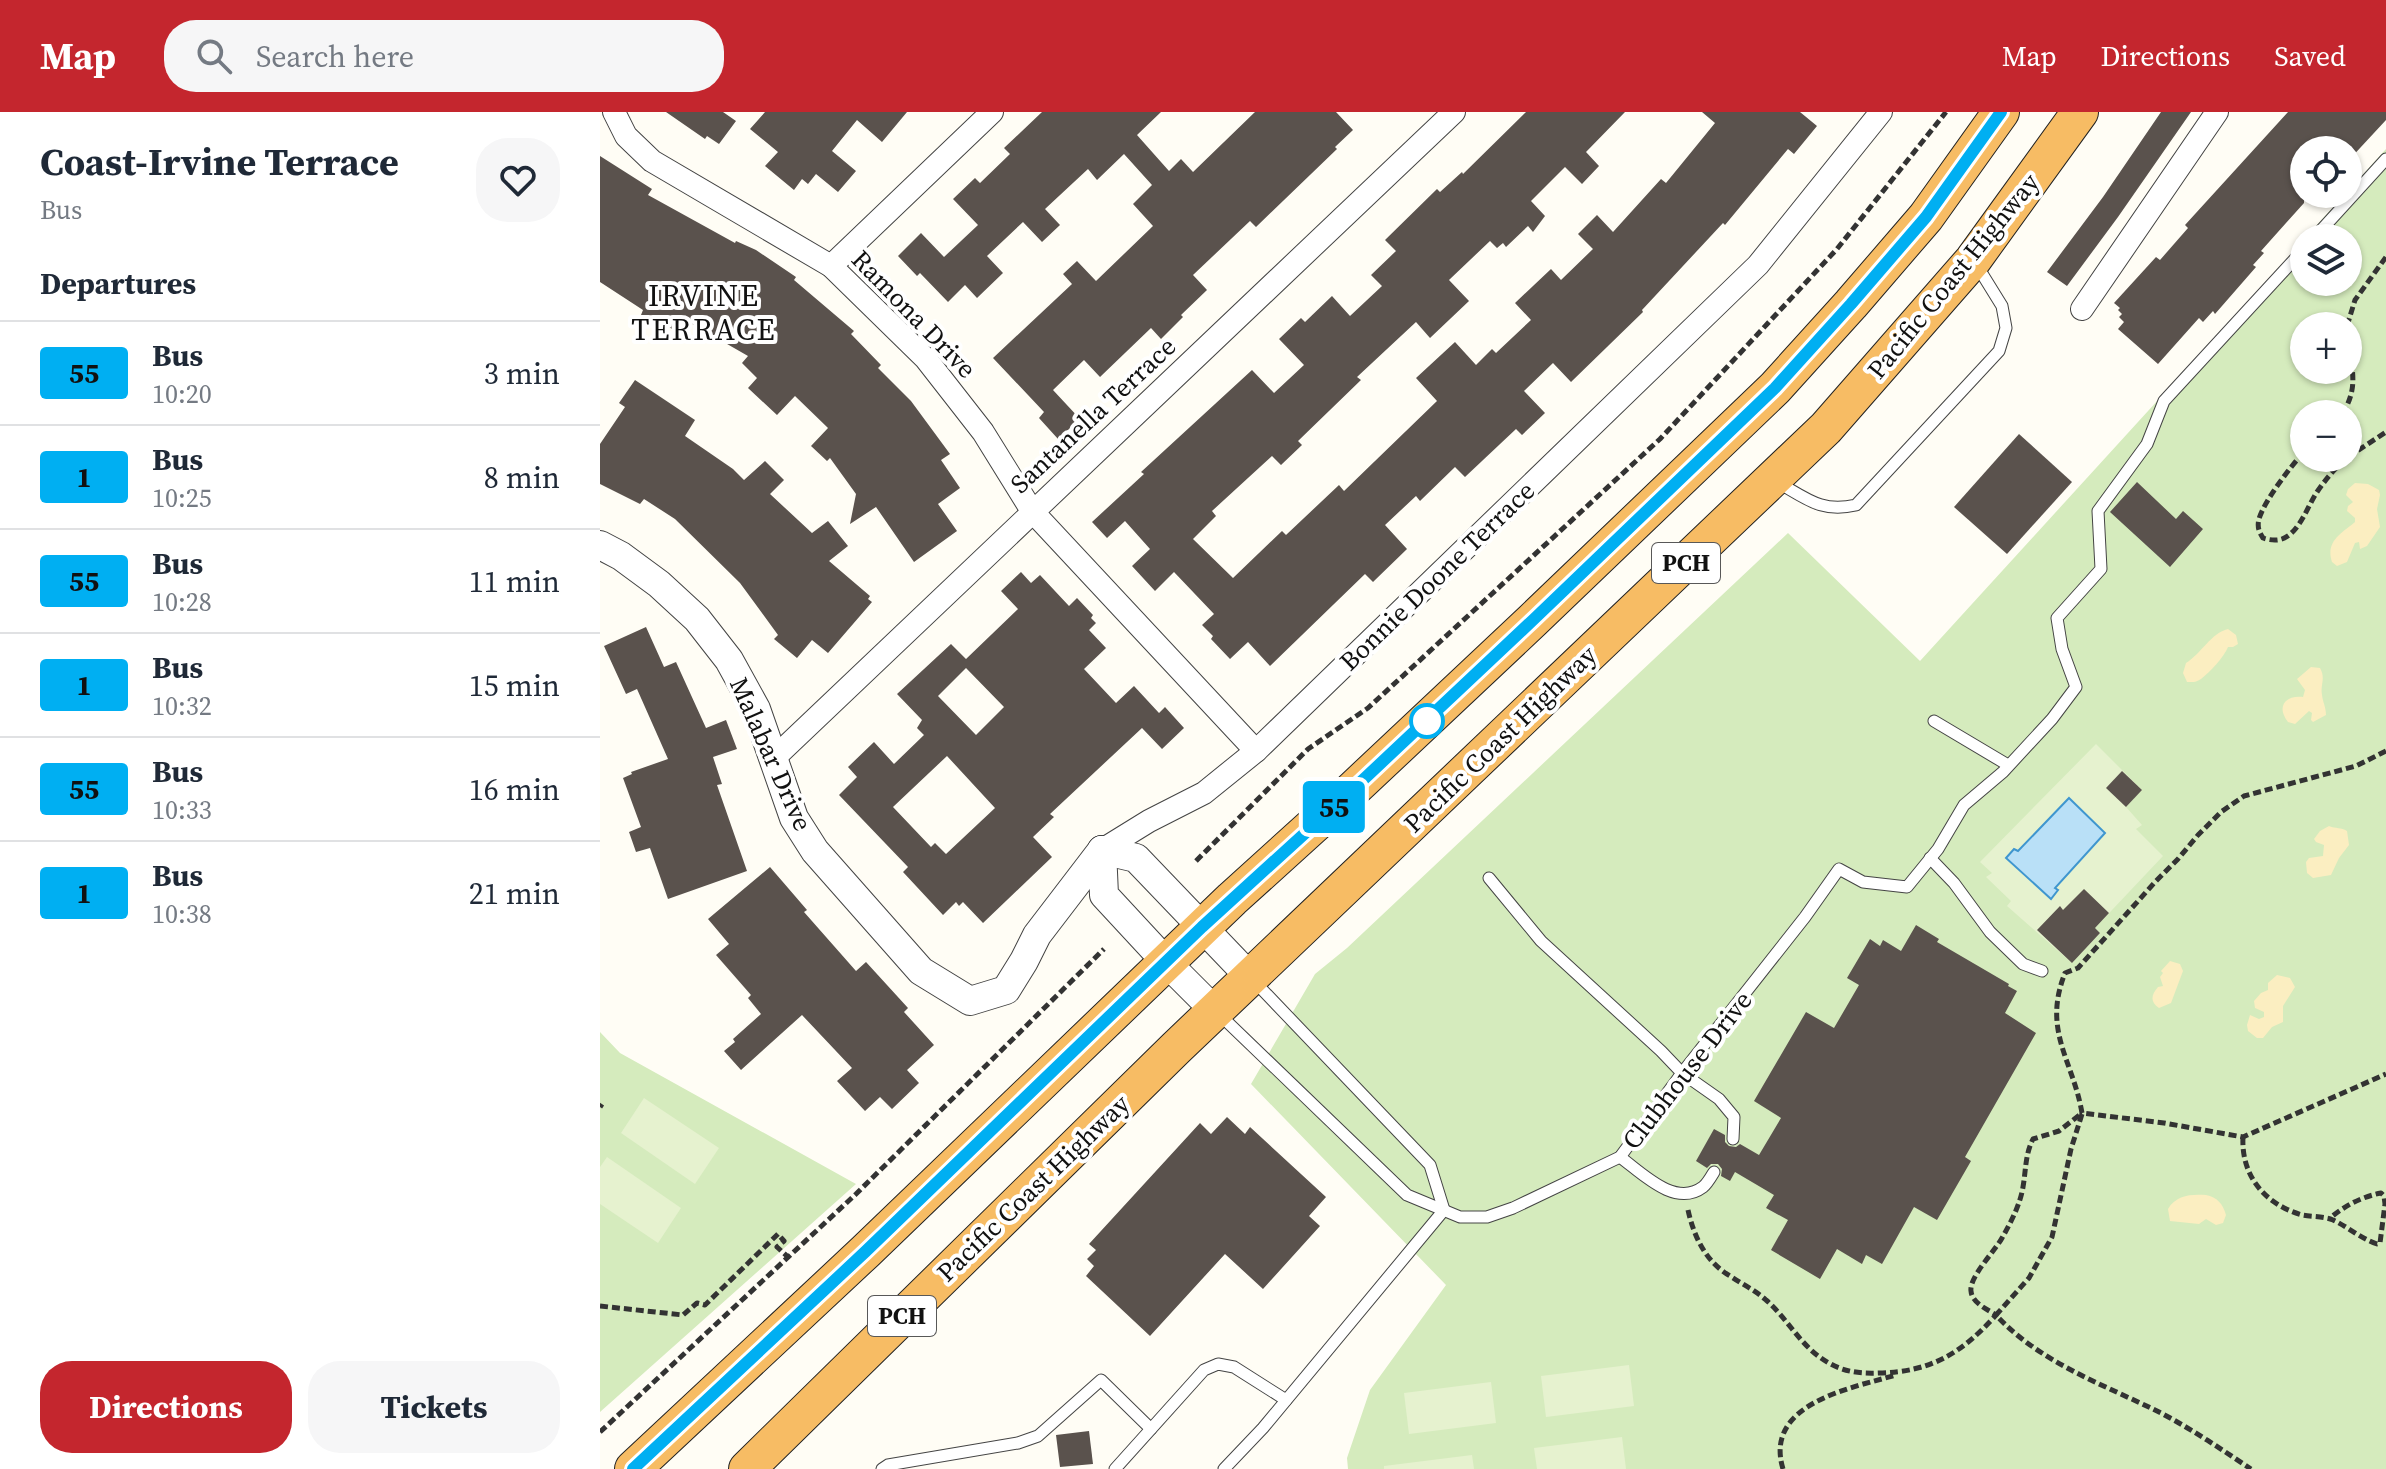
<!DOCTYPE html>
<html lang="en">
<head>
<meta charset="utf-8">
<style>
	body { margin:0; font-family:"Source Serif 4",serif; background:#f6f6f7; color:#1f2937; height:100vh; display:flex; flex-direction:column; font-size:30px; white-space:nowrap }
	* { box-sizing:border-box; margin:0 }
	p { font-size:26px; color:#747a83 }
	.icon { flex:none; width:44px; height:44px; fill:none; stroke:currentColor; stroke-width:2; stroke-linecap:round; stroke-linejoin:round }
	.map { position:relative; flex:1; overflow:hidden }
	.details { display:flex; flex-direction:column; background:#fff; width:600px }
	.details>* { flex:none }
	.badge { padding:0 16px; border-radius:6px; font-size:28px; line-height:52px }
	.controls { position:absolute; left:1690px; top:24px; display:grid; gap:16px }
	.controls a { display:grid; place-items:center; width:72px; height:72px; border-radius:50%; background:#fff; box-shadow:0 2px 6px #0004; font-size:40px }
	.map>.badge { position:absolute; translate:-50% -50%; box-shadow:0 0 0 4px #fff }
	h2 { padding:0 40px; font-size:30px; line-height:72px }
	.round { display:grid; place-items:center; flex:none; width:84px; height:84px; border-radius:32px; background:#f6f6f7 }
	.head { display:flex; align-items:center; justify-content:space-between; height:136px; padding:0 40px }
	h1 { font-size:38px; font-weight:700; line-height:60px }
	.action { display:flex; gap:16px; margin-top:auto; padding:16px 40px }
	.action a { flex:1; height:92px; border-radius:32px; background:#c4262e; color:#fff; font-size:32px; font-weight:700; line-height:92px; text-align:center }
	.action a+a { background:#f6f6f7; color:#1f2937 }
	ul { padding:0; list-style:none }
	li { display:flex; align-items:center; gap:24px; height:104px; padding:0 40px; border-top:2px solid #e0e1e3 }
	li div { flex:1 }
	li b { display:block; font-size:30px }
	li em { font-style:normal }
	li .badge { min-width:88px; font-weight:700; text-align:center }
	header { display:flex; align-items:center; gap:48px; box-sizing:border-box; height:112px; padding:0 40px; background:#c4262e; color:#fff }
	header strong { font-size:38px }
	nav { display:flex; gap:44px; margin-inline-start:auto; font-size:28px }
	.search { width:560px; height:72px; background:#f6f6f7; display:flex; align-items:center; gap:20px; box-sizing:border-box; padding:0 28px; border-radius:32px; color:#747a83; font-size:30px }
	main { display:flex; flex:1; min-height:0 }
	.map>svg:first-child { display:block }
	.green { fill:#d5ebbd; fill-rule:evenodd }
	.sand { fill:#fbeec1 }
	.pitch { fill:#e6f2cf }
	.water { fill:#b9e0f7; stroke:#3f96cf; stroke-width:2 }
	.building { fill:#5a524d; fill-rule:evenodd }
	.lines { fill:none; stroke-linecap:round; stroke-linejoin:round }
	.service-casing { stroke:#444; stroke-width:13 }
	.minor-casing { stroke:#444; stroke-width:24 }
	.tertiary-casing { stroke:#444; stroke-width:30 }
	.trunk-casing { stroke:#222; stroke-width:38 }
	.path { stroke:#333; stroke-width:5; stroke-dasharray:8 4; stroke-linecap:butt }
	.service { stroke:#fff; stroke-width:11 }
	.minor { stroke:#fff; stroke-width:22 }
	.tertiary { stroke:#fff; stroke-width:28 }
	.trunk { stroke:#f7bc64; stroke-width:36 }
	.line-casing { stroke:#fff; stroke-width:18 }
	.line { stroke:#00aff2; stroke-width:12 }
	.stop-dot { fill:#fff; stroke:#00aff2; stroke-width:4 }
	.labels { text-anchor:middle; stroke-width:8; stroke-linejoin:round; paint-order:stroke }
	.shield { fill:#fff; stroke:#585858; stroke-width:2 }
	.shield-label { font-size:24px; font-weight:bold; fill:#111 }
	.street-label { font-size:26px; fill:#111; stroke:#fff }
	.quarter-label { font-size:30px; letter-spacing:2px; fill:#111; stroke:#fff }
</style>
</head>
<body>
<header>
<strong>Map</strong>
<div class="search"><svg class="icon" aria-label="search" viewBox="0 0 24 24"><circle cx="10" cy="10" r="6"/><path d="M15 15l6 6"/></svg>Search here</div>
<nav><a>Map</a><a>Directions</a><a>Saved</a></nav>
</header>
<main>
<section class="details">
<div class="head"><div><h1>Coast-Irvine Terrace</h1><p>Bus</p></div><a class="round"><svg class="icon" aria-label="heart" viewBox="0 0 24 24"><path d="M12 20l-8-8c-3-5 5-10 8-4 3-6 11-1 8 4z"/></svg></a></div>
<h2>Departures</h2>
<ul>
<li><span class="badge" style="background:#00aff2;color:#111">55</span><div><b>Bus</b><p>10:20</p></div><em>3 min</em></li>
<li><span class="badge" style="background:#00aff2;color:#111">1</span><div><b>Bus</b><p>10:25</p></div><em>8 min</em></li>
<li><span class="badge" style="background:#00aff2;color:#111">55</span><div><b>Bus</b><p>10:28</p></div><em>11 min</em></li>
<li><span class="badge" style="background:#00aff2;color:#111">1</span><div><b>Bus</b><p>10:32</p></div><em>15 min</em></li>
<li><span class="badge" style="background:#00aff2;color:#111">55</span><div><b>Bus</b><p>10:33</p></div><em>16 min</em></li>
<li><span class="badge" style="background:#00aff2;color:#111">1</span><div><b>Bus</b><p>10:38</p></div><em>21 min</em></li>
</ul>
<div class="action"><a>Directions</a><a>Tickets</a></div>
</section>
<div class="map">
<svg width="1786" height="1357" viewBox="0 0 1786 1357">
	<rect width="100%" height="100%" fill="#fffdf5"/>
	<g class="green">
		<path d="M 1786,37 L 1786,1357 L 748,1357 L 747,1346 L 770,1278 L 846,1173 L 651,972 L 715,862 L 747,836 L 1188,421 L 1320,549 L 1704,128 L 1704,170 L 1748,170 L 1748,126 L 1705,126 L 1745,82 L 1748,82 L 1748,79 ZM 1704,214 L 1748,214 L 1748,258 L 1704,258 ZM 1704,302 L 1748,302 L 1748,346 L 1704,346 Z"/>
		<path d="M 0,920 L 20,941 L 256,1072 L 0,1300 Z"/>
	</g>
	<g class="sand">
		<path d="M 1755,371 L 1768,372 L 1779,378 L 1780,383 L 1777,397 L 1780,415 L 1767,434 L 1760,437 L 1759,430 L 1755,431 L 1747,450 L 1737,454 L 1732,450 C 1725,429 1742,421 1755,410 L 1755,406 L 1747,399 L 1748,394 L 1753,390 L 1746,383 L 1748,377 Z"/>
		<path d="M 1628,517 L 1636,523 L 1638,532 L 1633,535 L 1628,535 C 1624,545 1610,560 1601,567 C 1595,571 1593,570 1587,570 L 1583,561 L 1586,551 C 1601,542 1611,521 1628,517 Z"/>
		<path d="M 1711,555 L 1720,556 C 1726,567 1720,572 1722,583 C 1723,591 1726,595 1726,603 L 1713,610 L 1711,608 L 1712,601 L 1709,599 L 1695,612 L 1688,610 C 1676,595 1685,583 1703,585 L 1705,578 L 1697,567 Z"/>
		<path d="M 1729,714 C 1736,717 1741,715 1747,719 L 1749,733 L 1739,746 L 1731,763 L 1713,766 L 1707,761 L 1706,750 L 1709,746 L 1723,744 L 1724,733 L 1716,730 L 1714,727 L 1720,719 Z"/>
		<path d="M 1570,849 L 1580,852 L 1583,859 L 1571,891 L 1559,896 C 1550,890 1551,883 1558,875 L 1563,874 L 1560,865 L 1563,861 L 1561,859 Z"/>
		<path d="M 1677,863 L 1690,866 L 1695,875 L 1683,894 L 1683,910 L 1672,915 L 1663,926 L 1657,926 L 1648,919 L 1647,913 L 1650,903 L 1659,907 L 1664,905 L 1664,900 L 1655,896 L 1654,889 L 1661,881 L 1668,878 L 1668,871 Z"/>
		<path d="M 1606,1083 C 1617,1085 1623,1092 1626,1103 L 1623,1111 L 1616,1113 L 1606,1107 L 1599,1112 L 1570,1109 L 1568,1097 C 1576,1083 1591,1082 1606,1083 Z"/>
	</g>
	<g class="pitch">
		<path d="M 1496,632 L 1542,678 L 1526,695 L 1542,713 L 1536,717 L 1563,744 L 1495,816 L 1500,821 L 1472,851 L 1407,794 L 1411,789 L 1386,765 L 1392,761 L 1380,750 Z"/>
		<path d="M 44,986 L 119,1036 L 95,1072 L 21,1021 Z"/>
		<path d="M 7,1045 L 81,1096 L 58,1131 L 0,1092 L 0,1055 Z"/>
		<path d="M 1029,1253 L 1034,1294 L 946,1305 L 941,1264 Z"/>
		<path d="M 891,1270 L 896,1311 L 809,1322 L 804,1281 Z"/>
		<path d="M 1022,1325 L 1026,1357 L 937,1357 L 934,1336 Z"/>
		<path d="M 872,1343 L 874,1357 L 784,1357 L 784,1354 Z"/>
	</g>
	<path class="water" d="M 1469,686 L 1505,721 L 1455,776 L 1458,778 L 1451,787 L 1406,746 L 1414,737 L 1418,739 Z"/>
	<g class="building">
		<path d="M 66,0 L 123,0 L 136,9 L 119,32 L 107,24 L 105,27 Z"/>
		<path d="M 165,0 L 307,0 L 282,30 L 257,8 L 232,39 L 256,59 L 238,80 L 216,62 L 208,72 L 202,67 L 194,78 L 165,54 L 178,40 L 150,17 Z"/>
		<path d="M 442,0 L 561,0 L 537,23 L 569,59 L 581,47 L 593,60 L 655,0 L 736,0 L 753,18 L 735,35 L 737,37 L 656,115 L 650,109 L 593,163 L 607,178 L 581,203 L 583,205 L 561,227 L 551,216 L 500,265 L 484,248 L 453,278 L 480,307 L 458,327 L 439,306 L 444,300 L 393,246 L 472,172 L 463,162 L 477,149 L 496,169 L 553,114 L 533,92 L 552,73 L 524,42 L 497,68 L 488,57 L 445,97 L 460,113 L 442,130 L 423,110 L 387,144 L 403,161 L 377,186 L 365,173 L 348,190 L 320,161 L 317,164 L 298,144 L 321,121 L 344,145 L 378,113 L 353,87 L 375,66 L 380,71 L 410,42 L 404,36 Z"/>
		<path d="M 926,0 L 1025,0 L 986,40 L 999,54 L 982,72 L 965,55 L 931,89 L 945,104 L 933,120 L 928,114 L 906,135 L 903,131 L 897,136 L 890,129 L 849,168 L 869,189 L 830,226 L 816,210 L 757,265 L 761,268 L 698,329 L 702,333 L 681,353 L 672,344 L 612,399 L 616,404 L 593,427 L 633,466 L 682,419 L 686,423 L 739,373 L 744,379 L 837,289 L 816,266 L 855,230 L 876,253 L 892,237 L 896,241 L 931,208 L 915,191 L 951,157 L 961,168 L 993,137 L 978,122 L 997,103 L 1013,120 L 1061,67 L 1066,71 L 1115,11 L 1102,0 L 1200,0 L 1217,14 L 1194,42 L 1188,37 L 1125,113 L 1123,111 L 1042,198 L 1043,200 L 971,270 L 953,251 L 924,279 L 945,301 L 922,323 L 916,317 L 865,365 L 855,355 L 820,389 L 816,384 L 785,413 L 807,437 L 773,470 L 765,462 L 670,554 L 648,530 L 630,547 L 611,527 L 613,524 L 602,513 L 614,502 L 574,460 L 555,479 L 532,454 L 550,437 L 525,409 L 507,426 L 492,410 L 544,362 L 541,360 L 652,258 L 674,281 L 704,253 L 679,227 L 701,206 L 705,210 L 732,184 L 750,204 L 782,174 L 771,163 L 796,139 L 785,128 L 837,77 L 840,80 L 862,60 L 863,62 Z"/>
		<path d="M 1561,0 L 1591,0 L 1518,105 L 1467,174 L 1447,160 L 1503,85 Z"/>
		<path d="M 1688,0 L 1786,0 L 1786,8 L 1748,49 L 1748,38 L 1704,38 L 1704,91 L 1661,139 L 1664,141 L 1653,153 L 1656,155 L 1615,202 L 1613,199 L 1603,210 L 1599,206 L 1558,252 L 1518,217 L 1524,210 L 1519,205 L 1522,202 L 1518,198 L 1520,196 L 1514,191 L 1556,145 L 1560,148 L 1588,116 L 1585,113 Z"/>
		<path d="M 0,44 L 52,77 L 48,83 L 135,131 L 136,129 L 156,138 L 196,165 L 194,168 L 254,219 L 251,222 L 281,253 L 278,256 L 311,289 L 350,342 L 341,348 L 360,376 L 338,392 L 357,419 L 314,450 L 276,395 L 250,412 L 256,382 L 230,346 L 227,349 L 211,334 L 228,316 L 195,284 L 177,303 L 148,276 L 157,266 L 142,251 L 148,244 L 80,205 L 72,217 L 66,213 L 64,216 L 41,203 L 43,198 L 0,170 Z"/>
		<path d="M 35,268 L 95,308 L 85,324 L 133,357 L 144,368 L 165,349 L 184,368 L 170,382 L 212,421 L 228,409 L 248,434 L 229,449 L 270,484 L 268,487 L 272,490 L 228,541 L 212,528 L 197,546 L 174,527 L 178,523 L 140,471 L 75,407 L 44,387 L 40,392 L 0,372 L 0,332 L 25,295 L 19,291 Z"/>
		<path d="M 1419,322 L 1472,370 L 1407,442 L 1354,395 Z"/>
		<path d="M 1537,370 L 1576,407 L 1583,399 L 1603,417 L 1570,455 L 1510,400 Z"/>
		<path d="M 421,460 L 431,471 L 440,463 L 469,494 L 477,486 L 493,503 L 491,506 L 496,511 L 489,518 L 506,536 L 484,557 L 516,591 L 534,574 L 559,601 L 565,595 L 584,616 L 562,637 L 542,616 L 450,702 L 454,705 L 433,725 L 452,745 L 383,811 L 363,790 L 359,794 L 356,790 L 343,803 L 303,760 L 308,755 L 239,683 L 257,665 L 248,655 L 274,630 L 294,652 L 324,623 L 317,616 L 322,608 L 297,582 L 351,532 L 366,547 L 418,497 L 401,479 ZM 366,556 L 404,595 L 376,623 L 338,584 ZM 347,644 L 395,696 L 346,742 L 335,731 L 331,735 L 293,695 Z"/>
		<path d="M 46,515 L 64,555 L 76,550 L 106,616 L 126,608 L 137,637 L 113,645 L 122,672 L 117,673 L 147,759 L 68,787 L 50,736 L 36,740 L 29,720 L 41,715 L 23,666 L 32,662 L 31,660 L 68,647 L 37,577 L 26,582 L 4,534 Z"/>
		<path d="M 1522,659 L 1542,678 L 1526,695 L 1506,676 Z"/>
		<path d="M 170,755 L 207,798 L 204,800 L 256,859 L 266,850 L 308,896 L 304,900 L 334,933 L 307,958 L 319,971 L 292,997 L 280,985 L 265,999 L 237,969 L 252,956 L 202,903 L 141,958 L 124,939 L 135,930 L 133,927 L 161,902 L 148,886 L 151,883 L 116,843 L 129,832 L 108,807 Z"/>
		<path d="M 1484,777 L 1509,801 L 1495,816 L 1500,821 L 1472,851 L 1437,818 L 1460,794 L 1463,798 Z"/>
		<path d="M 1316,813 L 1339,827 L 1337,830 L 1409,872 L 1408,874 L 1417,879 L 1405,901 L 1436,921 L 1365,1045 L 1371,1049 L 1337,1108 L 1314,1095 L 1282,1152 L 1266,1143 L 1262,1152 L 1237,1137 L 1220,1167 L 1171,1138 L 1188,1108 L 1166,1096 L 1174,1083 L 1135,1060 L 1130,1069 L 1121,1064 L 1122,1057 L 1118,1052 L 1111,1052 L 1107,1056 L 1096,1049 L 1114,1017 L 1125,1023 L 1125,1030 L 1129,1034 L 1136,1035 L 1140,1032 L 1159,1043 L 1181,1006 L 1154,989 L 1206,900 L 1234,916 L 1259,873 L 1247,866 L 1270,827 L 1280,834 L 1283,828 L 1301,839 Z"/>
		<path d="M 627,1005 L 645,1022 L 650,1015 L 726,1085 L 709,1104 L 720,1114 L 663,1177 L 625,1142 L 550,1224 L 486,1164 L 494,1154 L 487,1147 L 496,1138 L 489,1132 L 600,1011 L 611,1022 Z"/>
		<path d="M 489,1319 L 493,1352 L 460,1355 L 456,1323 Z"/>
	</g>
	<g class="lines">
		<defs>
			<g id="service">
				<path d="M 1714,126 L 1786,47"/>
				<path d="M 1179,371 C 1207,387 1222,401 1256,393 L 1399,239 L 1406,216 L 1402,194 L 1376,152"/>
				<path d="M 1334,609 L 1408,653"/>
				<path d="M 1330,746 L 1354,771 L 1390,820 L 1423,852 L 1442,859"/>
				<path d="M 889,766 L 941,829 L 1061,939 L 1082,961 L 1119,987 L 1134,1005 L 1133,1027"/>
				<path d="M 653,868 L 830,1053 L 844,1098"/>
				<path d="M 619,902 L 807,1083 L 860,1105 L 887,1105 L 913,1096 L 1020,1045 L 1082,961 L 1205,805 L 1239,757 L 1263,770 L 1307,775 L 1338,737 L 1364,693 L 1403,660 L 1452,607 L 1476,575 L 1462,537 L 1457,506 L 1501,457 L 1498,399 L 1547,332 L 1564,289 L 1704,137"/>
				<path d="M 1020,1045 C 1042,1061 1075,1096 1103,1075 C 1107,1072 1111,1065 1114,1060"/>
				<path d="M 282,1357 L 288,1353 L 418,1331 L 438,1324 L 501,1268 L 551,1317"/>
				<path d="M 515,1357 L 604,1258 L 618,1252 L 634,1255 L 686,1288"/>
				<path d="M 624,1357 L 663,1316 L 844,1098"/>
			</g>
			<g id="minor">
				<path d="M 14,0 L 26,24 L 52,49 L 231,154 L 326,247 L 383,320 L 432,399 L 656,639"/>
				<path d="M 231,154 L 392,0"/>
				<path d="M 1482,197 L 1617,0"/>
				<path d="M 172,648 L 854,0"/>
				<path d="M 502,738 L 549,709 L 604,681 L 656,639 L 1158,153 L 1281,0"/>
			</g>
			<g id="tertiary">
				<path d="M 0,433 L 21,444 L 59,472 L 97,507 L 129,548 L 156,597 L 194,706 L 215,739 L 321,859 L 370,889 L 406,878 L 424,849 L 437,823 L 502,738"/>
				<path d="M 502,738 L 504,783 L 567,851 L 615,899"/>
				<path d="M 502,738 L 536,746 L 650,865"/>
			</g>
			<g id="trunk">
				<path d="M 33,1357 L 265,1140 L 632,787 L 748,682 L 933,508 L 1175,276 L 1251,192 L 1326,105 L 1401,0"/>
				<path d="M 147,1357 L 576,936 L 1226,316 L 1373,148 L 1480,0"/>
			</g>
		</defs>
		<use href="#service" class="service-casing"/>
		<use href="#minor" class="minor-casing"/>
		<use href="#tertiary" class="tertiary-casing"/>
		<use href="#trunk" class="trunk-casing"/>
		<g class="path">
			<path d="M 1747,214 L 1755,188 L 1786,145"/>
			<path d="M 1742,302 C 1759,276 1752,258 1748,230"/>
			<path d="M 1704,340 C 1691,354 1664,389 1659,407 C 1657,415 1659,420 1663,426 C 1669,428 1676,429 1682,427 C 1700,420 1707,395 1717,380 C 1726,367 1735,356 1747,346"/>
			<path d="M 1748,345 L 1786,320"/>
			<path d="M 1786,639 L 1756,654 L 1644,684 L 1621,700 L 1598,723 L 1578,747 L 1556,769 L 1478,856 L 1465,861 C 1442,919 1473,948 1482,1001 L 1564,1011 L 1643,1025 L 1786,962"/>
			<path d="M 596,749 L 708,637 L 768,596 L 1060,327 L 1237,137 L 1346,0"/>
			<path d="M 0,995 L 2,992"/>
			<path d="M 1482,1002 L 1471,1037 L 1452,1125 L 1429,1166 L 1396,1203 C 1440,1251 1505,1273 1561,1301 C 1593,1318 1621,1337 1651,1357"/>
			<path d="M 1643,1025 C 1641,1063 1664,1092 1702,1103 C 1712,1105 1723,1104 1733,1108 C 1748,1115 1760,1126 1777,1132 L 1780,1131 L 1785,1092 L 1784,1084 L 1781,1081 C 1761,1085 1744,1094 1729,1107"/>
			<path d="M 1088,1098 C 1094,1125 1106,1150 1130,1164 C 1142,1172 1155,1178 1166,1188 C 1186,1205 1199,1231 1221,1246 C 1239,1259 1257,1262 1279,1261 C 1331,1260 1362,1241 1396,1203 C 1387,1197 1372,1191 1371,1179 C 1369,1165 1395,1139 1402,1126 C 1411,1110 1420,1093 1423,1075 C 1426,1058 1425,1043 1433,1027 L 1459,1019 L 1482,1001"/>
			<path d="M 0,1194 L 83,1203 L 97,1191 L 105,1193 L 178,1122 L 184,1129 L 177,1135 L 188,1145"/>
			<path d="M 0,1320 L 256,1082 L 504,837"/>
			<path d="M 1183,1357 C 1163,1291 1252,1276 1296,1263"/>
		</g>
		<use href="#service" class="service"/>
		<use href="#minor" class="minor"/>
		<use href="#tertiary" class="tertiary"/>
		<use href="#trunk" class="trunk"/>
	</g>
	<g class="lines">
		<defs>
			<path id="line" d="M 33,1357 L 265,1140 L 602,815 L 748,682 L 933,508 L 1175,276 L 1251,192 L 1326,105 L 1401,0"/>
		</defs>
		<use href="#line" class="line-casing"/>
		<use href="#line" class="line"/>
	</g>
	<circle class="stop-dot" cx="827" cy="609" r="16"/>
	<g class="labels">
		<g class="shield">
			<rect x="1052" y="431" width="68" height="40" rx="6"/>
			<rect x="268" y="1184" width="68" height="40" rx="6"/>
		</g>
		<g class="shield-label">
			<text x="1086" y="459">PCH</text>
			<text x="302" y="1212">PCH</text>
		</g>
		<g class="street-label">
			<text transform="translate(1353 164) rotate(-51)" y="9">Pacific Coast Highway</text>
			<text transform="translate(314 202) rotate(46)" y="9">Ramona Drive</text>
			<text transform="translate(493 303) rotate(-43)" y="9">Santanella Terrace</text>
			<text transform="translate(837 464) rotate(-44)" y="9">Bonnie Doone Terrace</text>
			<text transform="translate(900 627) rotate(-44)" y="9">Pacific Coast Highway</text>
			<text transform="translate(171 642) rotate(66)" y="9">Malabar Drive</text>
			<text transform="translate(1087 958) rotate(-52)" y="9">Clubhouse Drive</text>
			<text transform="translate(433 1076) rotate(-44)" y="9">Pacific Coast Highway</text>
		</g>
		<g class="quarter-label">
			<text x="104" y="194">IRVINE<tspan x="104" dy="34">TERRACE</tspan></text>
		</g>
	</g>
</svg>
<div class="controls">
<a><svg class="icon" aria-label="locate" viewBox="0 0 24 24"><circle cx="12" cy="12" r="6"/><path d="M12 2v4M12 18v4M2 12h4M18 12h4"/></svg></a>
<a><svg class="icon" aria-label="layers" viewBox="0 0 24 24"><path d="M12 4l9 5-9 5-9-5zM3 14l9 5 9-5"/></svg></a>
<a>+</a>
<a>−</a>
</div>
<b class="badge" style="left:734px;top:695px;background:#00aff2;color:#111">55</b>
</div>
</main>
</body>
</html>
